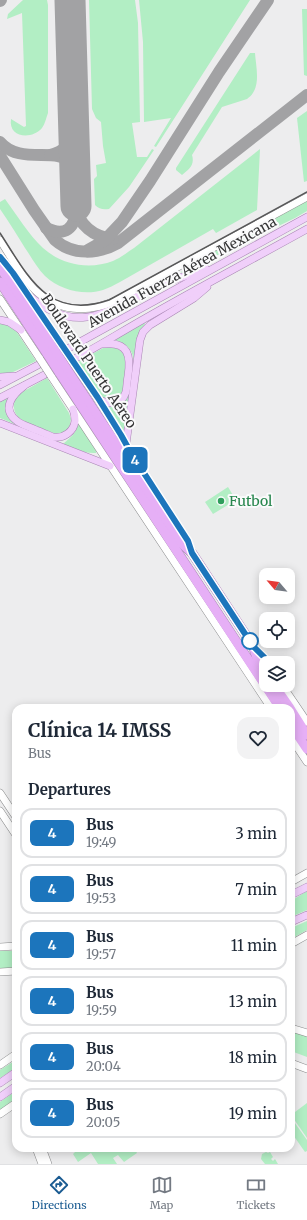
<!DOCTYPE html>
<html lang="en">
<head>
<meta charset="utf-8">
<style>
	body { margin:0; font-family:Merriweather,serif; background:#f2f2f3; color:#1f2937; height:100vh; display:flex; flex-direction:column; font-size:15px; white-space:nowrap }
	* { box-sizing:border-box; margin:0 }
	p { font-size:13px; color:#747a83 }
	.icon { flex:none; width:22px; height:22px; fill:none; stroke:currentColor; stroke-width:2; stroke-linecap:round; stroke-linejoin:round }
	.map { position:relative; flex:1; overflow:hidden }
	.details { position:absolute; left:12px; top:704px; width:283px; height:448px; display:flex; flex-direction:column; background:#fff; border-radius:12px; box-shadow:0 2px 10px #0003 }
	.details>* { flex:none }
	.badge { padding:0 8px; border-radius:6px; font-size:14px; line-height:26px }
	.needle { width:26px; rotate:299deg }
	.controls { position:absolute; left:259px; top:568px; display:grid; gap:8px }
	.controls a { display:grid; place-items:center; width:36px; height:36px; border-radius:8px; background:#fff; box-shadow:0 2px 10px #0003; font-size:20px }
	.map>.badge { position:absolute; translate:-50% -50%; box-shadow:0 0 0 2px #fff }
	h2 { padding:0 16px; font-size:15px; line-height:36px }
	.round { display:grid; place-items:center; flex:none; width:42px; height:42px; border-radius:12px; background:#f2f2f3 }
	.overview { display:flex; align-items:center; justify-content:space-between; height:68px; padding:0 16px }
	h1 { font-size:19px; font-weight:700; line-height:30px }
	ul { padding:0; list-style:none }
	li { display:flex; align-items:center; gap:12px; height:50px; margin:0 8px 6px; padding:0 8px; border:2px solid #e0e1e3; border-radius:12px }
	li div { flex:1 }
	li b { display:block; font-size:15px }
	li em { font-style:normal }
	li .badge { min-width:44px; font-weight:700; text-align:center }
	.tabs { display:flex; justify-content:space-around; align-items:center; height:56px; border-top:1px solid #e0e1e3; background:#fff; font-size:11px; color:#747a83 }
	.tabs a { display:grid; justify-items:center; gap:2px }
	.tabs .selected { color:#1b5c92 }
	.map>svg:first-child { display:block }
	.green { fill:#b2eec4 }
	.lines { fill:none; stroke-linecap:round; stroke-linejoin:round }
	.taxiway { stroke:#a2a2a4; stroke-width:12 }
	.runway { stroke:#a2a2a4; stroke-width:31 }
	.secondary-casing { stroke:#898a8b; stroke-width:8 }
	.primary-casing { stroke:#a885b3; stroke-width:8 }
	.highway-casing { stroke:#a885b3; stroke-width:10 }
	.secondary { stroke:#fff; stroke-width:7 }
	.primary { stroke:#f0cffa; stroke-width:7 }
	.highway { stroke:#e6aff6; stroke-width:9 }
	.rail { stroke:#585859; stroke-width:1.5 }
	.secondary-bridge-casing { stroke:#898a8b; stroke-width:8; stroke-linecap:butt }
	.highway-bridge-casing { stroke:#a885b3; stroke-width:10; stroke-linecap:butt }
	.secondary-bridge { stroke:#fff; stroke-width:7 }
	.highway-bridge { stroke:#e6aff6; stroke-width:9 }
	.line-casing { stroke:#fff; stroke-width:9 }
	.line { stroke:#1c75bc; stroke-width:6 }
	.leisure-dot { fill:#2e9e5b; stroke:#fafafb; stroke-width:1.5 }
	.stop-dot { fill:#fff; stroke:#1c75bc; stroke-width:2 }
	.labels { text-anchor:middle; stroke-width:4; stroke-linejoin:round; paint-order:stroke }
	.street-label { font-size:14px; fill:#363637; stroke:#fafafb }
	.leisure-label { font-size:14px; fill:#27864d; stroke:#fafafb; text-anchor:start }
</style>
</head>
<body>
<div class="map">
<svg width="307" height="1164" viewBox="0 0 307 1164">
	<rect width="100%" height="100%" fill="#ededee"/>
	<g class="green">
		<path d="M 23,0 L 47,0 L 48,5 L 48,113 C 46,118 45,124 42,128 C 32,140 8,138 11,119 L 24,127 L 26,126 L 22,13 L 7,19 L 8,14 Z"/>
		<path d="M 89,0 L 135,0 L 138,23 L 140,122 L 132,123 L 137,157 L 147,157 L 152,149 L 154,150 L 129,187 L 109,209 C 103,210 99,209 95,205 L 94,179 L 97,176 L 96,165 L 106,163 L 103,146 L 101,122 L 96,118 L 92,109 Z"/>
		<path d="M 139,0 L 250,0 L 156,147 L 154,146 L 171,118 L 144,122 L 143,42 Z"/>
		<path d="M 302,9 L 307,9 L 307,76 L 304,75 Z"/>
		<path d="M 250,53 L 255,53 C 256,68 262,89 247,99 L 222,107 L 192,155 C 195,165 189,169 182,175 L 176,170 L 176,168 Z"/>
		<path d="M 307,111 L 307,181 L 304,182 L 297,118 Z"/>
		<path d="M 260,149 L 257,210 L 216,233 L 213,229 L 120,282 C 114,285 109,288 103,290 C 84,296 60,290 45,276 C 37,268 32,258 25,248 C 17,235 9,222 0,209 L 0,202 L 5,199 C 17,215 28,234 43,248 C 62,265 89,270 113,261 C 120,258 128,252 134,248 Z"/>
		<path d="M 307,201 L 307,211 L 295,218 L 195,266 L 181,273 L 183,269 L 257,228 L 283,211 Z"/>
		<path d="M 2,322 L 14,328 L 36,361 L 9,374 L 0,374 L 0,323 Z"/>
		<path d="M 144,322 L 145,324 L 140,332 L 134,360 C 131,347 127,345 115,340 L 116,338 Z"/>
		<path d="M 107,347 C 117,347 121,350 127,358 L 124,392 L 118,398 L 114,400 L 106,399 L 99,394 L 78,362 L 103,348 Z"/>
		<path d="M 47,378 L 69,413 L 71,419 L 69,429 C 67,430 64,433 61,433 C 54,435 46,430 40,428 C 29,423 13,420 14,405 C 14,400 16,397 19,394 Z"/>
		<path d="M 130,390 L 125,429 L 122,431 L 107,405 Z"/>
		<path d="M 9,395 L 8,401 L 17,425 L 0,418 L 0,401 Z"/>
		<path d="M 78,423 L 96,451 L 96,453 C 85,454 73,448 63,444 C 70,438 77,433 78,423 Z"/>
		<path d="M 228,487 L 236,500 L 213,514 L 205,502 Z"/>
		<path d="M 307,891 L 307,910 L 291,917 L 291,901 Z"/>
		<path d="M 307,921 L 307,930 L 291,939 L 291,928 Z"/>
		<path d="M 0,951 L 16,951 L 16,969 L 0,970 Z"/>
		<path d="M 291,1029 L 307,1035 L 307,1057 L 291,1051 Z"/>
		<path d="M 16,1060 L 16,1068 L 0,1078 L 0,1070 Z"/>
		<path d="M 16,1091 L 16,1100 L 0,1111 L 0,1102 Z"/>
		<path d="M 307,1103 L 307,1138 L 291,1115 Z"/>
		<path d="M 292,1119 L 307,1140 L 307,1151 L 305,1152 L 291,1132 Z"/>
		<path d="M 79,1148 L 82,1151 L 87,1148 L 134,1148 L 137,1153 L 124,1162 L 118,1155 L 113,1158 L 117,1164 L 98,1164 L 91,1153 L 78,1162 L 73,1154 Z"/>
		<path d="M 266,1152 L 268,1153 L 270,1152 L 273,1157 L 271,1159 L 273,1161 L 275,1159 L 278,1164 L 265,1164 L 261,1159 L 262,1154 Z"/>
	</g>
	<g class="lines">
		<g class="taxiway">
			<path d="M 0,1 L 1,0"/>
			<path d="M 0,142 C 19,165 57,147 70,162 C 74,167 75,174 76,180"/>
			<path d="M 50,155 C 63,152 72,144 74,131"/>
			<path d="M 0,156 L 34,210 L 55,240 C 73,256 99,254 118,243 L 307,95"/>
			<path d="M 76,206 C 78,225 94,237 113,239"/>
			<path d="M 46,228 C 65,237 75,229 76,209"/>
			<path d="M 88,250 L 104,241 L 122,222 L 150,181 L 219,72 L 268,0"/>
		</g>
		<path class="runway" d="M 70,0 L 76,206"/>
		<defs>
			<g id="secondary">
				<path d="M 0,240 C 11,257 21,276 35,290 C 57,312 88,313 115,301 L 307,197"/>
				<path d="M 0,257 L 5,263 L 63,347"/>
				<path d="M 0,299 L 40,359"/>
				<path d="M 74,364 L 97,398 L 121,435 L 131,453 L 188,541 L 192,553"/>
				<path d="M 51,376 L 271,708"/>
				<path d="M 254,646 L 264,657 L 268,663"/>
				<path d="M 282,685 L 307,722"/>
				<path d="M 291,738 L 307,762"/>
				<path d="M 0,793 L 16,817"/>
				<path d="M 0,811 L 16,835"/>
				<path d="M 291,882 L 307,873"/>
				<path d="M 291,944 L 307,935"/>
				<path d="M 0,947 L 16,946"/>
				<path d="M 0,972 L 16,971"/>
				<path d="M 291,1028 L 307,1033"/>
				<path d="M 291,1063 L 307,1069"/>
				<path d="M 0,1065 L 16,1054"/>
				<path d="M 0,1114 L 16,1103"/>
				<path d="M 36,1148 L 42,1164"/>
				<path d="M 42,1148 L 48,1164"/>
			</g>
			<g id="primary">
				<path d="M 27,294 C 79,339 107,310 157,287 C 173,279 190,275 206,269"/>
				<path d="M 0,320 L 9,322 L 21,330"/>
				<path d="M 69,348 L 307,217"/>
				<path d="M 76,358 C 99,346 121,332 144,319 C 198,288 253,259 307,229"/>
				<path d="M 0,377 L 14,376"/>
				<path d="M 0,385 L 38,365"/>
				<path d="M 24,386 C 12,395 1,409 17,421 C 22,425 30,427 36,430 C 42,432 48,435 53,437 C 64,439 74,431 75,421 C 75,417 74,412 73,409"/>
				<path d="M 0,398 L 44,375"/>
				<path d="M 97,398 C 107,405 121,406 126,392 C 127,387 127,381 128,376 C 131,357 129,341 104,344"/>
				<path d="M 0,423 L 110,466"/>
				<path d="M 126,444 L 140,340 L 143,332 L 150,325 L 194,298 L 207,287"/>
				<path d="M 291,895 L 307,887"/>
				<path d="M 291,922 L 307,915"/>
				<path d="M 0,1083 L 16,1072"/>
				<path d="M 0,1097 L 16,1086"/>
			</g>
			<g id="highway">
				<path d="M 0,267 L 55,351"/>
				<path d="M 0,282 L 48,355"/>
				<path d="M 66,368 L 182,544 L 192,553 L 253,646 L 258,661 L 266,672"/>
				<path d="M 59,372 L 280,708"/>
				<path d="M 274,685 L 290,708"/>
				<path d="M 291,710 L 307,735"/>
				<path d="M 291,725 L 307,749"/>
			</g>
		</defs>
		<use href="#secondary" class="secondary-casing"/>
		<use href="#primary" class="primary-casing"/>
		<use href="#highway" class="highway-casing"/>
		<use href="#secondary" class="secondary"/>
		<use href="#primary" class="primary"/>
		<use href="#highway" class="highway"/>
		<path class="rail" d="M 0,233 C 28,276 48,321 109,300 L 307,192"/>
		<defs>
			<g id="secondary-bridge">
				<path d="M 63,347 L 74,364"/>
				<path d="M 40,359 L 51,376"/>
			</g>
			<g id="highway-bridge">
				<path d="M 55,351 L 66,368"/>
				<path d="M 48,355 L 59,372"/>
			</g>
		</defs>
		<use href="#secondary-bridge" class="secondary-bridge-casing"/>
		<use href="#highway-bridge" class="highway-bridge-casing"/>
		<use href="#secondary-bridge" class="secondary-bridge"/>
		<use href="#highway-bridge" class="highway-bridge"/>
	</g>
	<g class="lines">
		<defs>
			<path id="line" d="M 0,257 L 5,263 L 13,273 L 98,398 L 121,435 L 131,453 L 188,541 L 192,553 L 253,646 L 264,657 L 268,663"/>
		</defs>
		<use href="#line" class="line-casing"/>
		<use href="#line" class="line"/>
	</g>
	<circle class="leisure-dot" cx="221" cy="501" r="4"/>
	<circle class="stop-dot" cx="250" cy="641" r="8"/>
	<g class="labels">
		<g class="street-label">
			<text transform="translate(182 272) rotate(-29)" y="5">Avenida Fuerza Aérea Mexicana</text>
			<text transform="translate(89 361) rotate(56)" y="5">Boulevard Puerto Aéreo</text>
		</g>
		<g class="leisure-label">
			<text x="229" y="506">Futbol</text>
		</g>
	</g>
</svg>
<div class="controls">
<a><svg class="needle" viewBox="-14 -14 28 28"><path d="M0-13l5 13h-10z" fill="#e53935"/><path d="M0 13l5-13h-10z" fill="#747a83"/></svg></a>
<a><svg class="icon" aria-label="locate" viewBox="0 0 24 24"><circle cx="12" cy="12" r="6"/><path d="M12 2v4M12 18v4M2 12h4M18 12h4"/></svg></a>
<a><svg class="icon" aria-label="layers" viewBox="0 0 24 24"><path d="M12 4l9 5-9 5-9-5zM3 14l9 5 9-5"/></svg></a>
</div>
<b class="badge" style="left:135px;top:460px;background:#1c75bc;color:#fff">4</b>
<section class="details">
<div class="overview"><div><h1>Clínica 14 IMSS</h1><p>Bus</p></div><a class="round"><svg class="icon" aria-label="heart" viewBox="0 0 24 24"><path d="M12 20l-8-8c-3-5 5-10 8-4 3-6 11-1 8 4z"/></svg></a></div>
<h2>Departures</h2>
<ul>
<li><span class="badge" style="background:#1c75bc;color:#fff">4</span><div><b>Bus</b><p>19:49</p></div><em>3 min</em></li>
<li><span class="badge" style="background:#1c75bc;color:#fff">4</span><div><b>Bus</b><p>19:53</p></div><em>7 min</em></li>
<li><span class="badge" style="background:#1c75bc;color:#fff">4</span><div><b>Bus</b><p>19:57</p></div><em>11 min</em></li>
<li><span class="badge" style="background:#1c75bc;color:#fff">4</span><div><b>Bus</b><p>19:59</p></div><em>13 min</em></li>
<li><span class="badge" style="background:#1c75bc;color:#fff">4</span><div><b>Bus</b><p>20:04</p></div><em>18 min</em></li>
<li><span class="badge" style="background:#1c75bc;color:#fff">4</span><div><b>Bus</b><p>20:05</p></div><em>19 min</em></li>
</ul>
</section>
</div>
<nav class="tabs">
<a class="selected"><svg class="icon" aria-label="directions" viewBox="0 0 24 24"><path d="M12 3l9 9-9 9-9-9zM9 14v-3h6M13 9l2 2-2 2"/></svg>Directions</a>
<a><svg class="icon" aria-label="map" viewBox="0 0 24 24"><path d="M3 6l6-2 6 2 6-2v14l-6 2-6-2-6 2zM9 4v14M15 6v14"/></svg>Map</a>
<a><svg class="icon" aria-label="tickets" viewBox="0 0 24 24"><path d="M3 7h18v10H3zM15 7v10"/></svg>Tickets</a>
</nav>
</body>
</html>
